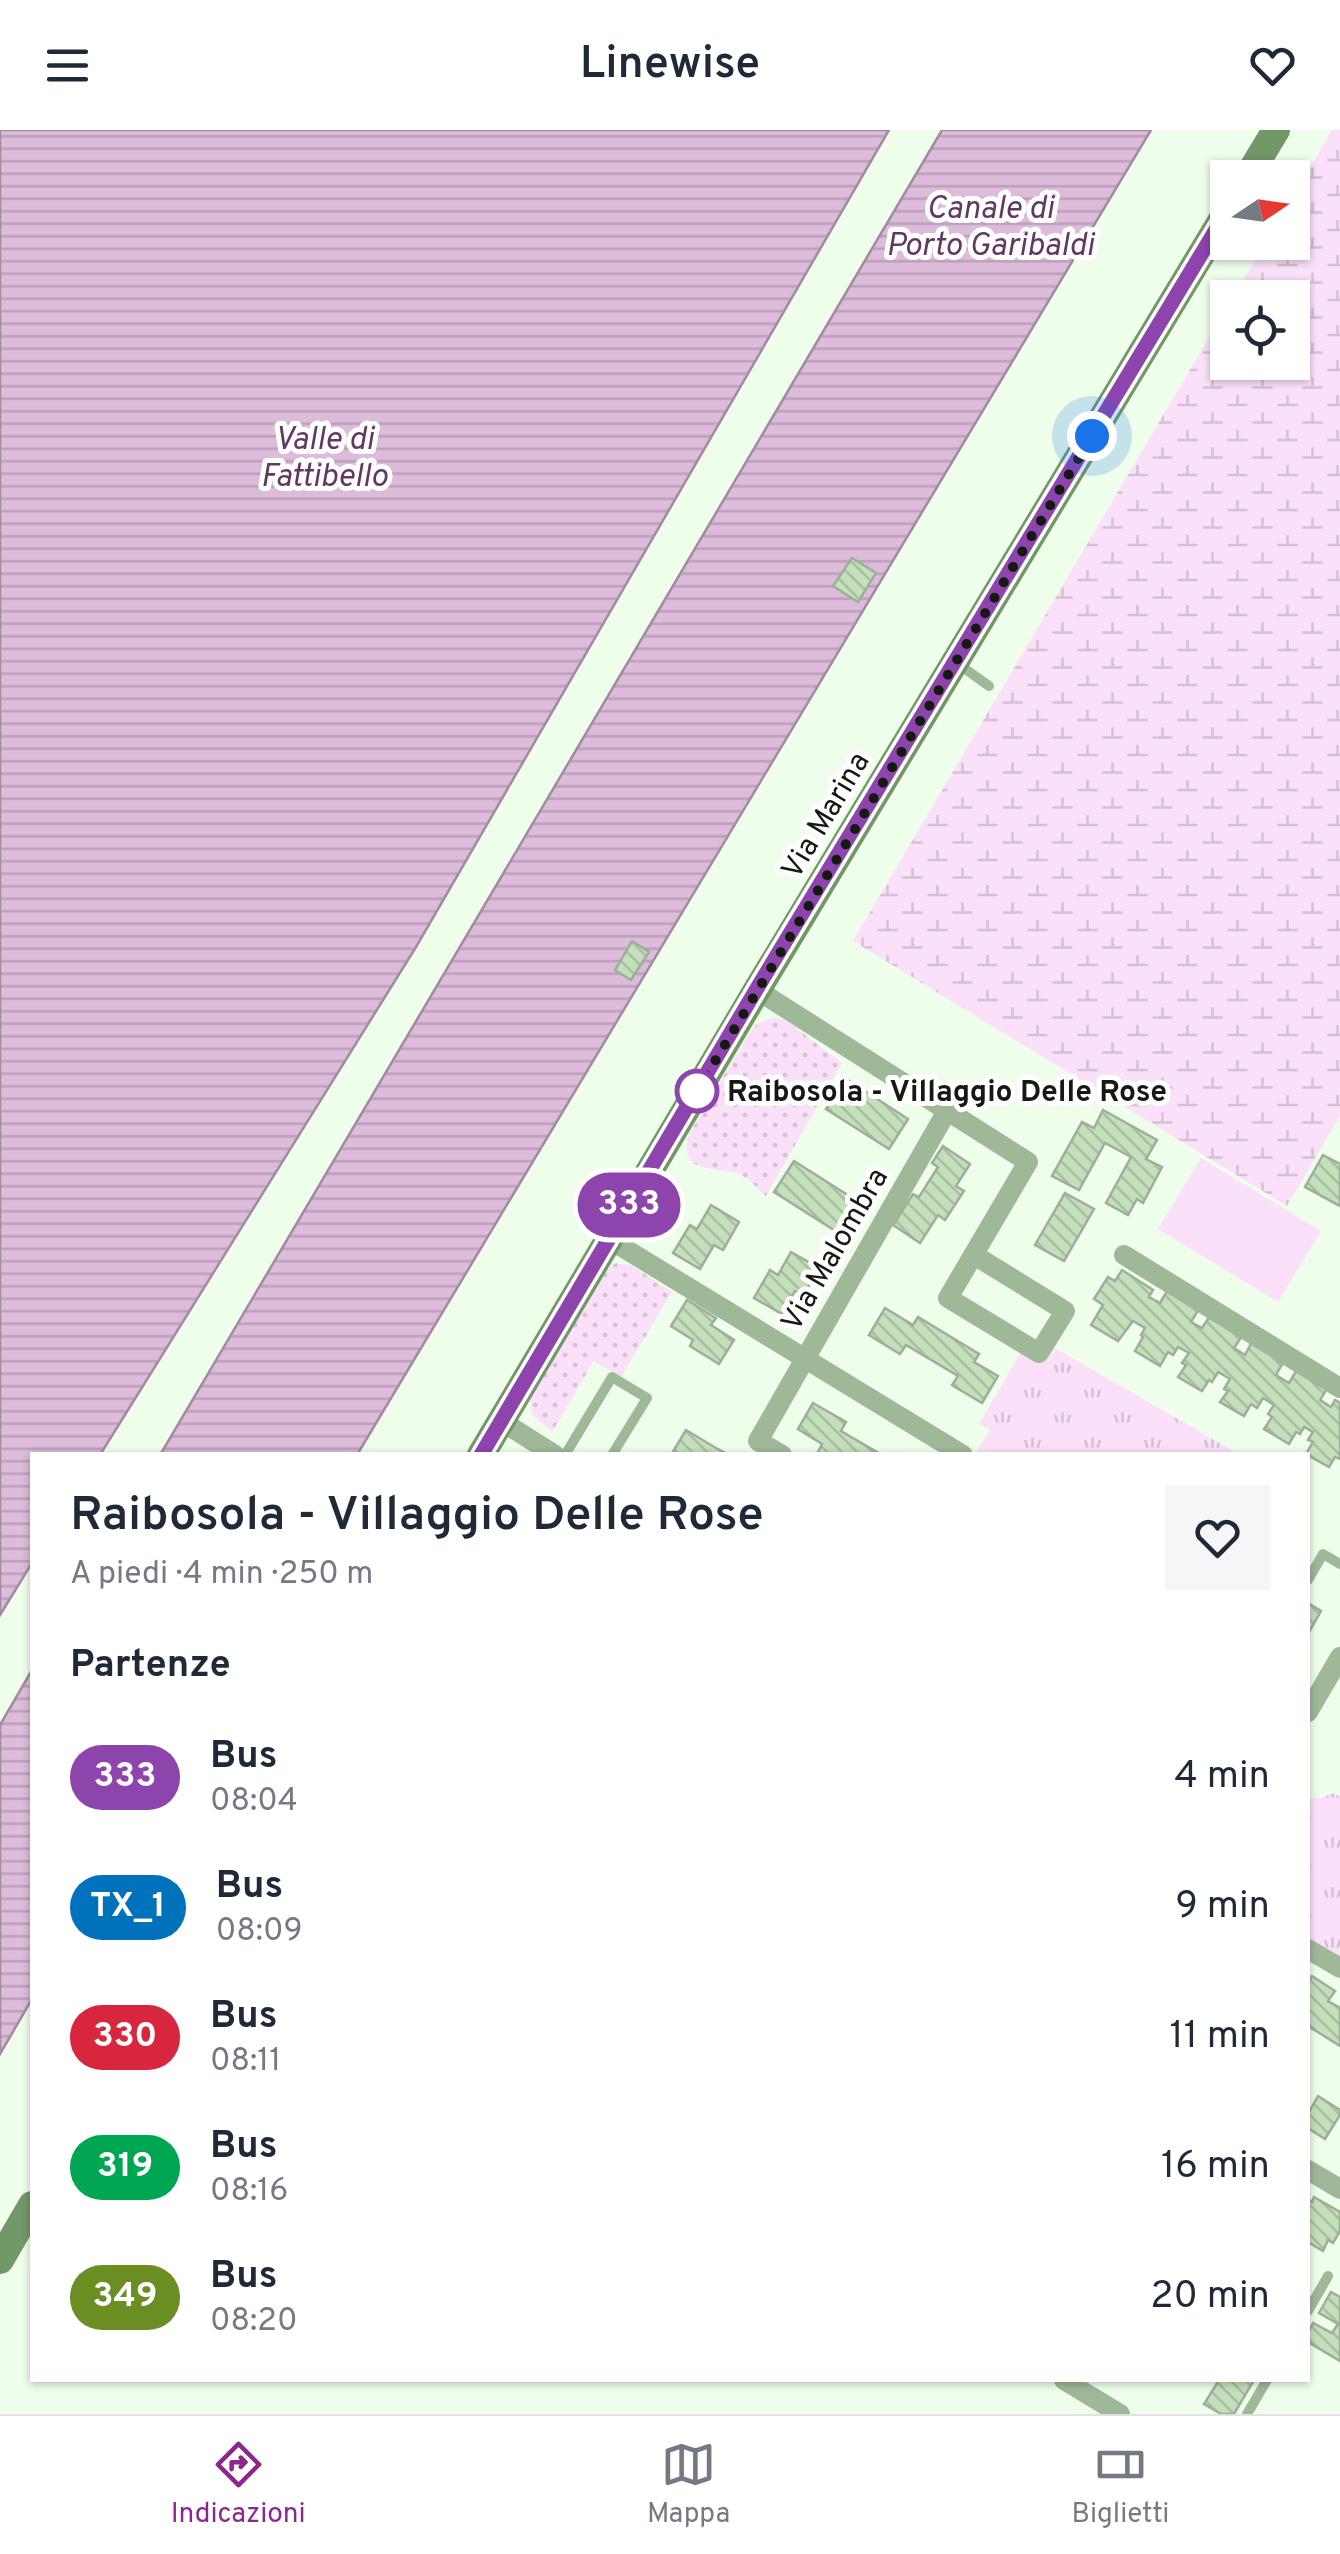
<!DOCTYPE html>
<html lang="it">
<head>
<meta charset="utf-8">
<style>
	body { margin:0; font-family:Overpass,sans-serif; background:#f6f6f7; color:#1f2937; height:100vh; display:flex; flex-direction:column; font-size:38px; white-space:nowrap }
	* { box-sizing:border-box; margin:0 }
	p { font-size:32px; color:#747a83 }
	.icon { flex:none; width:55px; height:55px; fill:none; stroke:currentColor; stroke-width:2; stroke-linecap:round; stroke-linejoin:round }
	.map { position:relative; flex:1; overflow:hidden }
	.sheet { position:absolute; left:30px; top:1322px; width:1280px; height:930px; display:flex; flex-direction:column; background:#fff; border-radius:0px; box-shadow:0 2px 8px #0004 }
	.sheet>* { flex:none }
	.badge { padding:0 20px; border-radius:32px; font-size:35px; line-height:65px }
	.needle { width:65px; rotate:77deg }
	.fabs { position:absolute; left:1210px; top:30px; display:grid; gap:20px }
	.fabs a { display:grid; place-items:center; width:100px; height:100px; border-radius:0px; background:#fff; box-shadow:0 2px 8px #0004; font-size:50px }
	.you { position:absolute; width:50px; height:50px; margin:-25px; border:8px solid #fff; border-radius:50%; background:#1a73e8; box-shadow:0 0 0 15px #1a73e833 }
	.map>.badge { position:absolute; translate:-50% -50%; box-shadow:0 0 0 5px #fff }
	h2 { padding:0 40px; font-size:38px; line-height:90px }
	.round { display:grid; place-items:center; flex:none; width:105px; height:105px; border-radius:0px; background:#f6f6f7 }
	.headline { display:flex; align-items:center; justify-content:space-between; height:170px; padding:0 40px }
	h1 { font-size:48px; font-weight:600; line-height:75px }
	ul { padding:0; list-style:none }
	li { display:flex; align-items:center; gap:30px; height:130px; padding:0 40px }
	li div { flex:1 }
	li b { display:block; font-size:38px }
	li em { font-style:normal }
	li .badge { min-width:110px; font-weight:700; text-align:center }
	header { display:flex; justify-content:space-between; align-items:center; height:130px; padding:0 40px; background:#fff; font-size:45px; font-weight:600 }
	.dock { display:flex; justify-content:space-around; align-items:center; height:140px; border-top:2px solid #e0e1e3; background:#fff; font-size:28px; color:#747a83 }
	.dock a { display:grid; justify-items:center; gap:5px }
	.dock .current { color:#8c278e }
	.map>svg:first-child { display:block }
	.grass { fill:url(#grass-dots) }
	.wetland { fill:url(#wetland-marsh) }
	.park { fill:url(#park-tufts) }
	.pitch { fill:#fae0f9 }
	.water { fill:url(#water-rules); stroke:#a08b9f; stroke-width:2.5 }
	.building { fill:url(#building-back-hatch); stroke:#9eaf99; stroke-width:2.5 }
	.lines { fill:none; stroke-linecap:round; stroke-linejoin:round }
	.lane { stroke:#9fb898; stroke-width:10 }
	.street { stroke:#9fb898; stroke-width:20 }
	.secondary { stroke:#739868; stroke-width:28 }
	.line-casing { stroke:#fff; stroke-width:22 }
	.line { stroke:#8e44ad; stroke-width:15 }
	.walk { stroke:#141a12; stroke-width:10; stroke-dasharray:0 18 }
	.stop-dot { fill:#fff; stroke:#8e44ad; stroke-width:5 }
	.labels { text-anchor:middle; stroke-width:10; stroke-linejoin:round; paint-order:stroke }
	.street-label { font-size:30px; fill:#141a12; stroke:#fff }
	.stop-label { font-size:30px; font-weight:bold; fill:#141a12; stroke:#fff; text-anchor:start }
	.water-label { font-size:32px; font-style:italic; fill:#623762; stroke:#fff }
</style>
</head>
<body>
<header><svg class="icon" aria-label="menu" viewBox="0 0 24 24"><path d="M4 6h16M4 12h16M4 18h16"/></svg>Linewise<svg class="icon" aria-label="heart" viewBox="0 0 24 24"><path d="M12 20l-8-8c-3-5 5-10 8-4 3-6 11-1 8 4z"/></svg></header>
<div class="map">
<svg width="1340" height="2284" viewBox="0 0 1340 2284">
	<defs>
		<pattern id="grass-dots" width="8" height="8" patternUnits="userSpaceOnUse" patternTransform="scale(2.5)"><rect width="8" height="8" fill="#fae0f9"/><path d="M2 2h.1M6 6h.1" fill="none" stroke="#d5c0d4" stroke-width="1.8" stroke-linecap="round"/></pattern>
		<pattern id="wetland-marsh" width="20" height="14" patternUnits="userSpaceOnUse" patternTransform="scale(2.5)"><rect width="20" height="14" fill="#fae0f9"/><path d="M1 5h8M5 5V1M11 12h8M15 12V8" fill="none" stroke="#d5c0d4"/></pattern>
		<pattern id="park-tufts" width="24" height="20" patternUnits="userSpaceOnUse" patternTransform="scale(2.5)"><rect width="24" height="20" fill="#fae0f9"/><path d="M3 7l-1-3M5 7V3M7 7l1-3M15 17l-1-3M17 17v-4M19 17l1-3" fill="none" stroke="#d5c0d4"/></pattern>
		<pattern id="water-rules" width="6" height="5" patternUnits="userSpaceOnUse" patternTransform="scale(2.5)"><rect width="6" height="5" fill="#dcbbdb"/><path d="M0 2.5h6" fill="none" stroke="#bca0bb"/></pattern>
		<pattern id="building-back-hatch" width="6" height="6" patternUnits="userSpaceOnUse" patternTransform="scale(2.5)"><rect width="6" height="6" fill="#c4e0bb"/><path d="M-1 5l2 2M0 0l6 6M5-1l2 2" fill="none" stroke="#a8c0a0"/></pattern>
	</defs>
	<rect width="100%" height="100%" fill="#effeeb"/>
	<g class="grass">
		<path d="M 775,888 L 787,891 L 842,933 L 766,1066 C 757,1059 749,1048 739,1044 C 715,1036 679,1045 688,1006 L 750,902 C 757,893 763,889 775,888 Z"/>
		<path d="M 616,1133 L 631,1135 L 672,1162 L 621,1247 L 594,1231 L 552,1302 L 532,1284 L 530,1269 L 604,1141 Z"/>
	</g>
	<path class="wetland" d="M 1332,0 L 1340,0 L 1340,986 L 1287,1076 L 853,811 L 1227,177 L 1228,232 L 1292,232 L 1292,168 L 1233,167 L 1266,113 L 1292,112 L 1293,67 Z"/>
	<g class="park">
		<path d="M 1023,1218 L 1046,1231 L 1055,1218 L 1240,1325 L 975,1325 L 990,1300 L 979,1294 Z"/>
		<path d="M 1334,1663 L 1340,1667 L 1340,1828 L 1308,1808 L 1308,1668 L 1321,1668 Z"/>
	</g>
	<path class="pitch" d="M 1201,1028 L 1321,1101 L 1278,1172 L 1158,1099 Z"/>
	<g class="water">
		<path d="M 0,0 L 889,0 L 416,817 L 100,1325 L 32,1325 L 32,1433 L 0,1485 Z"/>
		<path d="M 942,0 L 1151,0 L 357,1325 L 160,1325 Z"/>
		<path d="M 32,1540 L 32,1869 L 0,1924 L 0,1595 Z"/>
	</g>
	<g class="building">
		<path d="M 852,428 L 876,443 L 858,472 L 833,456 Z"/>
		<path d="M 632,811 L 649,822 L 631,850 L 615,840 Z"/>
		<path d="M 845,948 L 908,989 L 889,1019 L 826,979 Z"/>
		<path d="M 1103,980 L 1157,1010 L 1146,1029 L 1162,1037 L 1143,1073 L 1137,1069 L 1128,1085 L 1106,1073 L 1131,1027 L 1105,1013 L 1079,1060 L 1052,1046 L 1082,992 L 1094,998 Z"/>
		<path d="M 943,1016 L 970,1034 L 956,1056 L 964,1061 L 945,1090 L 938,1085 L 920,1113 L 893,1095 L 913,1064 L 919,1067 L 938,1037 L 932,1033 Z"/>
		<path d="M 1323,1025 L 1340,1034 L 1340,1076 L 1305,1057 Z"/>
		<path d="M 794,1031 L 857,1071 L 837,1102 L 774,1062 Z"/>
		<path d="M 1065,1063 L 1094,1079 L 1064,1131 L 1035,1115 Z"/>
		<path d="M 711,1075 L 739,1092 L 723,1120 L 714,1115 L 700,1139 L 673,1123 L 690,1095 L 697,1099 Z"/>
		<path d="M 791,1122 L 819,1138 L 803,1166 L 795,1161 L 782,1184 L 754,1168 L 770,1140 L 778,1145 Z"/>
		<path d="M 1122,1140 L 1153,1160 L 1149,1167 L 1160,1173 L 1167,1161 L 1199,1179 L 1191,1192 L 1202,1198 L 1210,1186 L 1242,1206 L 1234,1218 L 1245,1225 L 1252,1212 L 1284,1231 L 1276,1245 L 1289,1253 L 1298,1238 L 1328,1257 L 1320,1270 L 1331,1277 L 1335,1270 L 1340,1273 L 1340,1329 L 1335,1327 L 1329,1337 L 1306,1324 L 1313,1312 L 1308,1310 L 1313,1302 L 1304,1297 L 1300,1304 L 1296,1302 L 1289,1314 L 1264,1299 L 1272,1287 L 1268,1284 L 1274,1275 L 1263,1268 L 1257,1278 L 1251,1274 L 1244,1286 L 1220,1272 L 1228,1261 L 1224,1259 L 1230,1249 L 1218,1242 L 1212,1252 L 1209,1250 L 1202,1261 L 1178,1247 L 1186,1235 L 1182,1233 L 1189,1223 L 1178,1217 L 1173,1225 L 1168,1222 L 1160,1236 L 1135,1221 L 1143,1207 L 1141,1205 L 1145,1198 L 1133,1191 L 1118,1211 L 1091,1195 L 1103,1175 L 1094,1169 L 1108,1147 L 1115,1151 Z"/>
		<path d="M 687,1170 L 716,1188 L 711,1195 L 734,1210 L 719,1234 L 690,1216 L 693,1210 L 671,1196 Z"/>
		<path d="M 885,1178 L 913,1195 L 918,1187 L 979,1224 L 974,1232 L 998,1246 L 982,1273 L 952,1255 L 958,1246 L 906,1215 L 900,1224 L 869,1205 Z"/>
		<path d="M 813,1273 L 846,1292 L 841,1301 L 882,1325 L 824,1325 L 818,1322 L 822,1314 L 798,1299 Z"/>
		<path d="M 686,1300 L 716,1318 L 729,1325 L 671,1325 Z"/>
		<path d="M 1308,1473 L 1321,1481 L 1308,1504 Z"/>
		<path d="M 1312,1846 L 1335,1861 L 1328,1871 L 1340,1878 L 1340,1916 L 1308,1896 L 1308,1853 Z"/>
		<path d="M 1318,1966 L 1340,1980 L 1340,1985 L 1325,2009 L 1308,1998 L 1308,1984 Z"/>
		<path d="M 1314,2067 L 1340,2082 L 1340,2101 L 1333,2113 L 1328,2110 L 1323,2121 L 1308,2112 L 1308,2069 L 1312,2072 Z"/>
		<path d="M 1331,2162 L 1340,2167 L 1340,2231 L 1308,2212 L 1308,2203 L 1313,2193 L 1332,2203 L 1338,2194 L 1319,2183 Z"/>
		<path d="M 1219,2250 L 1254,2250 L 1234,2284 L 1221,2284 L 1204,2274 Z"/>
	</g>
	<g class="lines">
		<g class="lane">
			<path d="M 957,533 L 989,556"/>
			<path d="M 565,1325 L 612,1247 L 647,1268 L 612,1325"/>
			<path d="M 1308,1450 L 1323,1424 L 1340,1434"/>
			<path d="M 1308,2181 L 1328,2146"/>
			<path d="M 1247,2284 L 1267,2250"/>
		</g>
		<g class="street">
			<path d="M 757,860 L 1028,1032 L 948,1168 L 1039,1223 L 1065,1181 L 974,1125"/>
			<path d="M 609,1109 L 963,1325"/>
			<path d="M 1124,1125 L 1340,1258"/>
			<path d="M 501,1291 L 555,1325"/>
			<path d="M 782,1325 L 758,1311 L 947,981"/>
			<path d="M 1308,1582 L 1340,1527"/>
			<path d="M 1308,1819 L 1340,1838"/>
			<path d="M 1308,2040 L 1340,2059"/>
			<path d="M 1064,2250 L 1120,2284"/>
		</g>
		<g class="secondary">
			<path d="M 1247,48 L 1276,0"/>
			<path d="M 481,1325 L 757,860 L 1228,80"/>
			<path d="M 0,2130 L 32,2075"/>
		</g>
	</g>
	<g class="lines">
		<defs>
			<path id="line" d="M 481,1325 L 756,860 L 1228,80"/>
		</defs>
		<use href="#line" class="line-casing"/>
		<use href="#line" class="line"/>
		<path class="walk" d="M 697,961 L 1092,306"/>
	</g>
	<circle class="stop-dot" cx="697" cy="961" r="20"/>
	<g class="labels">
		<g class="street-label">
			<text transform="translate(825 685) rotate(-59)" y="10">Via Marina</text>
			<text transform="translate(834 1119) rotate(-60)" y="10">Via Malombra</text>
		</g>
		<g class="stop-label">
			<text x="727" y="971">Raibosola - Villaggio Delle Rose</text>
		</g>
		<g class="water-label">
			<text x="990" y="88">Canale di<tspan x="990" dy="37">Porto Garibaldi</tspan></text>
			<text x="324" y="319">Valle di<tspan x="324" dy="37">Fattibello</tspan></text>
		</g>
	</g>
</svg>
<div class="fabs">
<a><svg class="needle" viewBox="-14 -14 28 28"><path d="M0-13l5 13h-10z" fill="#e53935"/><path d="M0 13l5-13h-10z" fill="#747a83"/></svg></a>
<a><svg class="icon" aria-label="locate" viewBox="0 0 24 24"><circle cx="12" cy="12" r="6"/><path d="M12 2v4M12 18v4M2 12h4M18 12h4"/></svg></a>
</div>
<div class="you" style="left:1092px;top:306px"></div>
<b class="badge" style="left:629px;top:1075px;background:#8e44ad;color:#fff">333</b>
<section class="sheet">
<div class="headline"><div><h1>Raibosola - Villaggio Delle Rose</h1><p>A piedi · 4 min · 250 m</p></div><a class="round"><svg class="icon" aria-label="heart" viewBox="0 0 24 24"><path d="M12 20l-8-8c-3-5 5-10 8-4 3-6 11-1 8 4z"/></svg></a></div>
<h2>Partenze</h2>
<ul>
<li><span class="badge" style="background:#8e44ad;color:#fff">333</span><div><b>Bus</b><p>08:04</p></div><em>4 min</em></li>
<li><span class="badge" style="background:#0072bc;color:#fff">TX_1</span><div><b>Bus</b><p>08:09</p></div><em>9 min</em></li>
<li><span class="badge" style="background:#d7263d;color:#fff">330</span><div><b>Bus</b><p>08:11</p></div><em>11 min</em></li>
<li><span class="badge" style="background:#00a651;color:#fff">319</span><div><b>Bus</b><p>08:16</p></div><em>16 min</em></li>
<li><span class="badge" style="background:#6b8e23;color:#fff">349</span><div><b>Bus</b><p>08:20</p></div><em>20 min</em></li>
</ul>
</section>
</div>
<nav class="dock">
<a class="current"><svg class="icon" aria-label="directions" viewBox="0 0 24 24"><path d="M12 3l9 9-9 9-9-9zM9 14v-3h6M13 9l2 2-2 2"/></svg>Indicazioni</a>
<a><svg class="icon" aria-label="map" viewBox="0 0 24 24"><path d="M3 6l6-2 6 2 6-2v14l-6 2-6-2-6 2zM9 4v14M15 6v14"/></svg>Mappa</a>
<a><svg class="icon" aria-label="tickets" viewBox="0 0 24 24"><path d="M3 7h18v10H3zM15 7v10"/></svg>Biglietti</a>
</nav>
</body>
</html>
